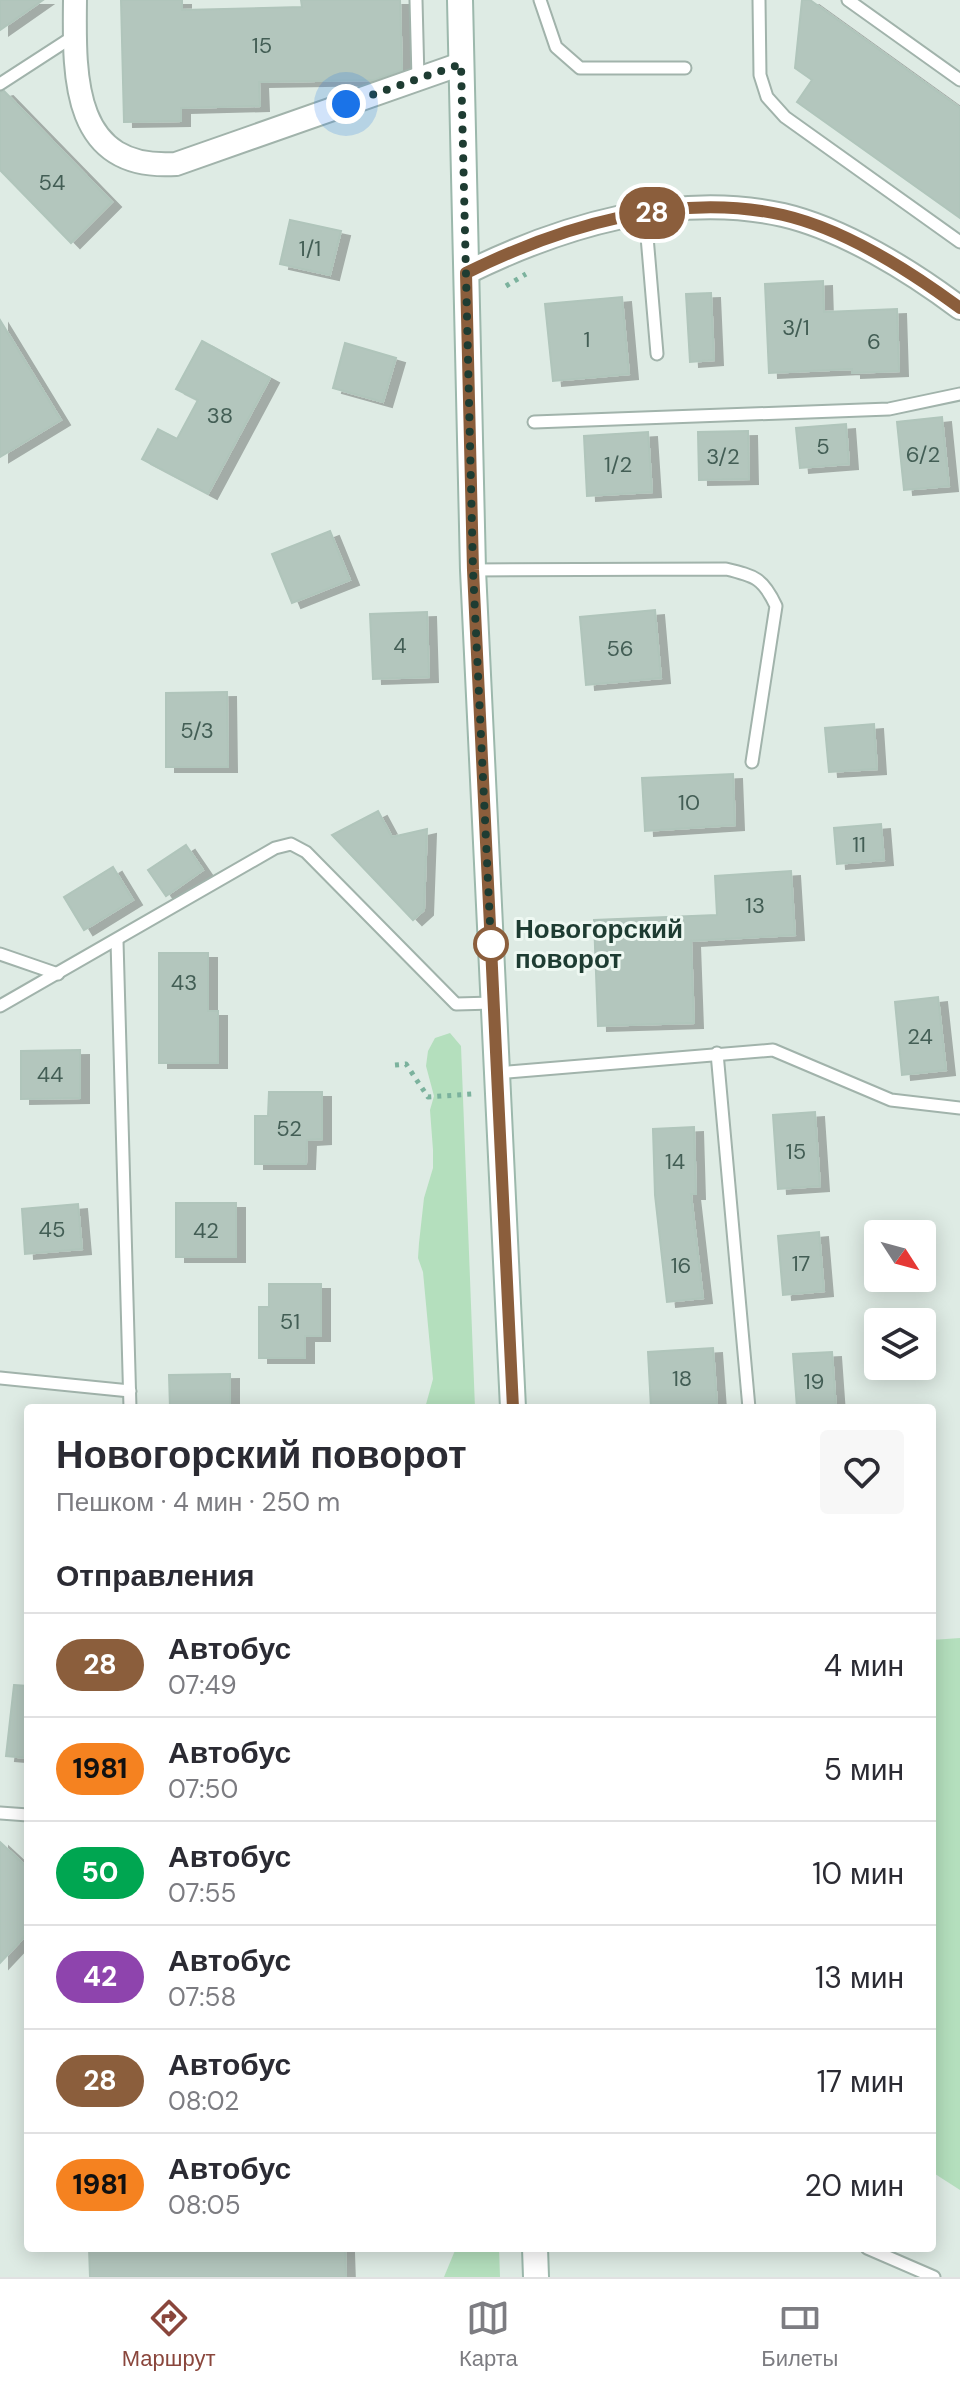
<!DOCTYPE html>
<html lang="ru">
<head>
<meta charset="utf-8">
<style>
	body { margin:0; font-family:"DM Sans",sans-serif; background:#f7f7f7; color:#2b2b33; height:100vh; display:flex; flex-direction:column; font-size:30px; white-space:nowrap }
	* { box-sizing:border-box; margin:0 }
	p { font-size:26px; color:#7c7c81 }
	.icon { flex:none; width:44px; height:44px; fill:none; stroke:currentColor; stroke-width:2; stroke-linecap:round; stroke-linejoin:round }
	.map { position:relative; flex:1; overflow:hidden }
	.sheet { position:absolute; left:24px; top:1404px; width:912px; height:848px; display:flex; flex-direction:column; background:#fff; border-radius:8px; box-shadow:0 4px 20px #0003 }
	.sheet>* { flex:none }
	.badge { padding:0 16px; border-radius:26px; font-size:28px; line-height:52px }
	.needle { width:52px; rotate:126deg }
	.fabs { position:absolute; left:864px; top:1220px; display:grid; gap:16px }
	.fabs a { display:grid; place-items:center; width:72px; height:72px; border-radius:8px; background:#fff; box-shadow:0 4px 20px #0003; font-size:40px }
	.you { position:absolute; width:40px; height:40px; margin:-20px; border:6px solid #fff; border-radius:50%; background:#1a73e8; box-shadow:0 0 0 12px #1a73e833 }
	.map>.badge { position:absolute; translate:-50% -50%; box-shadow:0 0 0 4px #fff }
	h2 { padding:0 32px; font-size:30px; line-height:72px }
	.round { display:grid; place-items:center; flex:none; width:84px; height:84px; border-radius:8px; background:#f7f7f7 }
	.overview { display:flex; align-items:center; justify-content:space-between; height:136px; padding:0 32px }
	h1 { font-size:38px; font-weight:800; line-height:60px }
	ul { padding:0; list-style:none }
	li { display:flex; align-items:center; gap:24px; height:104px; padding:0 32px; border-top:2px solid #e1e1e2 }
	li div { flex:1 }
	li b { display:block; font-size:30px }
	li em { font-style:normal }
	li .badge { min-width:88px; font-weight:700; text-align:center }
	.menu { display:flex; justify-content:space-around; align-items:center; height:112px; border-top:2px solid #e1e1e2; background:#fff; font-size:22px; color:#7c7c81 }
	.menu a { display:grid; justify-items:center; gap:4px }
	.menu .selected { color:#8a463c }
	.map>svg:first-child { display:block }
	.green { fill:#b4dfbd }
	.building { fill:#b3c6bd; stroke:#b0c5bb; stroke-width:2; filter:url(#shadow) }
	.lines { fill:none; stroke-linecap:round; stroke-linejoin:round }
	.lane-casing { stroke:#a1b3ab; stroke-width:15 }
	.street-casing { stroke:#a1b3ab; stroke-width:26 }
	.secondary-casing { stroke:#9cb8ac; stroke-width:28 }
	.path { stroke:#7bb29d; stroke-width:5; stroke-dasharray:4 6; stroke-linecap:butt }
	.lane { stroke:#fff; stroke-width:11 }
	.street { stroke:#fff; stroke-width:22 }
	.secondary { stroke:#fff; stroke-width:24 }
	.line-casing { stroke:#fff; stroke-width:18 }
	.line { stroke:#8b5e3c; stroke-width:12 }
	.walk { stroke:#1e3c32; stroke-width:8; stroke-dasharray:0 14.4 }
	.stop-dot { fill:#fff; stroke:#8b5e3c; stroke-width:4 }
	.labels { text-anchor:middle; stroke-width:6; stroke-linejoin:round; paint-order:stroke }
	.number-label { font-size:22px; fill:#435e55 }
	.stop-label { font-size:26px; font-weight:bold; fill:#1e3c32; stroke:#eef8f2; text-anchor:start }
</style>
</head>
<body>
<div class="map">
<svg width="960" height="2277" viewBox="0 0 960 2277">
	<defs>
		<filter id="shadow"><feDropShadow dx="9" dy="5" stdDeviation="0" flood-color="#0004"/></filter>
	</defs>
	<rect width="100%" height="100%" fill="#deebe4"/>
	<g class="green">
		<path d="M 450,1033 L 461,1046 L 475,1408 L 425,1408 L 433,1379 L 423,1272 L 418,1258 L 419,1243 L 424,1198 L 433,1168 L 433,1150 L 430,1110 L 434,1096 L 426,1066 L 428,1051 L 435,1038 Z"/>
		<path d="M 960,1638 L 960,2190 L 932,2172 L 932,1640 Z"/>
		<path d="M 456,2248 L 499,2248 L 500,2277 L 444,2277 Z"/>
	</g>
	<g class="building">
		<path d="M 0,0 L 43,0 L 0,30 Z"/>
		<path d="M 121,0 L 182,0 L 182,10 L 302,7 L 301,0 L 400,0 L 402,70 L 374,80 L 259,82 L 260,106 L 181,108 L 181,121 L 124,122 Z"/>
		<path d="M 802,0 L 810,0 L 960,108 L 960,218 L 797,102 L 812,80 L 795,68 Z"/>
		<path d="M 4,91 L 112,202 L 71,243 L 0,170 L 0,92 Z"/>
		<path d="M 290,220 L 341,231 L 330,275 L 280,264 Z"/>
		<path d="M 823,281 L 824,312 L 897,309 L 899,371 L 852,373 L 852,369 L 769,373 L 765,284 Z"/>
		<path d="M 711,293 L 714,360 L 690,362 L 686,294 Z"/>
		<path d="M 622,297 L 629,374 L 553,381 L 545,304 Z"/>
		<path d="M 0,320 L 61,420 L 0,457 Z"/>
		<path d="M 202,341 L 270,378 L 208,494 L 142,459 L 158,429 L 177,439 L 198,400 L 176,389 Z"/>
		<path d="M 345,343 L 396,358 L 383,402 L 333,388 Z"/>
		<path d="M 942,417 L 949,486 L 904,490 L 897,422 Z"/>
		<path d="M 846,424 L 849,464 L 800,468 L 796,428 Z"/>
		<path d="M 748,431 L 749,479 L 699,480 L 698,432 Z"/>
		<path d="M 648,432 L 652,492 L 587,496 L 584,436 Z"/>
		<path d="M 330,531 L 350,580 L 292,603 L 272,554 Z"/>
		<path d="M 655,610 L 661,678 L 586,685 L 580,617 Z"/>
		<path d="M 427,612 L 429,677 L 373,679 L 370,614 Z"/>
		<path d="M 227,692 L 228,767 L 166,767 L 166,693 Z"/>
		<path d="M 874,724 L 877,769 L 829,772 L 825,728 Z"/>
		<path d="M 733,774 L 735,825 L 645,831 L 642,778 Z"/>
		<path d="M 378,811 L 392,837 L 427,829 L 424,910 L 413,920 L 332,835 Z"/>
		<path d="M 881,824 L 884,860 L 837,864 L 834,828 Z"/>
		<path d="M 186,845 L 203,870 L 166,896 L 148,870 Z"/>
		<path d="M 113,867 L 133,900 L 84,930 L 64,897 Z"/>
		<path d="M 791,871 L 795,935 L 691,941 L 694,1023 L 598,1026 L 594,920 L 717,915 L 715,876 Z"/>
		<path d="M 159,953 L 208,953 L 208,1011 L 218,1011 L 218,1063 L 159,1063 Z"/>
		<path d="M 938,997 L 946,1070 L 902,1075 L 895,1002 Z"/>
		<path d="M 80,1050 L 80,1098 L 21,1099 L 21,1051 Z"/>
		<path d="M 269,1092 L 322,1092 L 322,1139 L 307,1140 L 306,1164 L 255,1164 L 255,1116 L 268,1116 Z"/>
		<path d="M 815,1112 L 820,1186 L 778,1189 L 773,1115 Z"/>
		<path d="M 694,1127 L 696,1194 L 691,1194 L 703,1298 L 667,1302 L 655,1195 L 653,1129 Z"/>
		<rect x="176" y="1203" width="60" height="54"/>
		<path d="M 78,1204 L 82,1249 L 25,1254 L 22,1209 Z"/>
		<path d="M 819,1232 L 824,1291 L 783,1295 L 778,1236 Z"/>
		<path d="M 269,1284 L 321,1284 L 321,1336 L 305,1336 L 305,1358 L 259,1358 L 259,1307 L 269,1307 Z"/>
		<path d="M 713,1348 L 717,1404 L 651,1408 L 648,1352 Z"/>
		<path d="M 832,1352 L 836,1408 L 797,1408 L 793,1354 Z"/>
		<path d="M 230,1374 L 230,1408 L 170,1408 L 169,1375 Z"/>
		<path d="M 14,1685 L 28,1686 L 28,1758 L 6,1756 Z"/>
		<path d="M 0,1842 L 28,1868 L 28,1933 L 0,1963 Z"/>
		<path d="M 89,2248 L 345,2248 L 346,2277 L 90,2277 Z"/>
	</g>
	<g class="lines">
		<defs>
			<g id="lane">
				<path d="M 416,0 L 418,79"/>
				<path d="M 540,0 L 556,47 L 580,68 L 685,68"/>
				<path d="M 759,0 L 760,75 L 767,97 L 785,117 L 960,242"/>
				<path d="M 848,0 L 960,80"/>
				<path d="M 0,84 L 74,36"/>
				<path d="M 645,213 L 657,354"/>
				<path d="M 534,422 L 889,409 L 960,394"/>
				<path d="M 473,570 L 726,569 C 755,576 763,578 776,606 L 752,762"/>
				<path d="M 117,941 L 130,1408"/>
				<path d="M 0,954 L 58,974"/>
				<path d="M 0,1006 L 275,848 L 291,844 L 306,852 L 456,1004 L 493,1003"/>
				<path d="M 717,1053 L 749,1408"/>
				<path d="M 497,1073 L 773,1050 L 891,1100 L 960,1108"/>
				<path d="M 0,1378 L 130,1391"/>
				<path d="M 0,1813 L 28,1815"/>
				<path d="M 867,2248 L 934,2277"/>
			</g>
			<g id="street">
				<path d="M 75,0 C 74,78 72,171 176,164 L 461,64"/>
				<path d="M 466,273 C 561,226 676,191 783,215 C 843,229 911,271 960,308"/>
			</g>
			<g id="secondary">
				<path d="M 460,0 L 473,570 L 513,1408"/>
				<path d="M 535,2248 L 536,2277"/>
			</g>
		</defs>
		<use href="#lane" class="lane-casing"/>
		<use href="#street" class="street-casing"/>
		<use href="#secondary" class="secondary-casing"/>
		<g class="path">
			<path d="M 506,286 L 526,274"/>
			<path d="M 395,1065 L 406,1064 L 428,1097 L 472,1094"/>
		</g>
		<use href="#lane" class="lane"/>
		<use href="#street" class="street"/>
		<use href="#secondary" class="secondary"/>
	</g>
	<g class="lines">
		<defs>
			<path id="line" d="M 513,1408 L 473,570 L 466,273 C 561,226 676,191 783,215 C 844,229 910,271 960,308"/>
		</defs>
		<use href="#line" class="line-casing"/>
		<use href="#line" class="line"/>
		<path class="walk" d="M 346,104 L 461,64 L 473,570 L 491,944"/>
	</g>
	<circle class="stop-dot" cx="491" cy="944" r="16"/>
	<g class="labels">
		<g class="number-label">
			<text x="262" y="53">15</text>
			<text x="52" y="190">54</text>
			<text x="310" y="256">1/1</text>
			<text x="796" y="335">3/1</text>
			<text x="587" y="347">1</text>
			<text x="874" y="349">6</text>
			<text x="220" y="423">38</text>
			<text x="823" y="454">5</text>
			<text x="923" y="462">6/2</text>
			<text x="723" y="464">3/2</text>
			<text x="618" y="472">1/2</text>
			<text x="400" y="653">4</text>
			<text x="620" y="656">56</text>
			<text x="197" y="738">5/3</text>
			<text x="689" y="810">10</text>
			<text x="859" y="852">11</text>
			<text x="755" y="913">13</text>
			<text x="184" y="990">43</text>
			<text x="920" y="1044">24</text>
			<text x="50" y="1082">44</text>
			<text x="289" y="1136">52</text>
			<text x="796" y="1159">15</text>
			<text x="675" y="1169">14</text>
			<text x="52" y="1237">45</text>
			<text x="206" y="1238">42</text>
			<text x="801" y="1271">17</text>
			<text x="681" y="1273">16</text>
			<text x="290" y="1329">51</text>
			<text x="682" y="1386">18</text>
			<text x="814" y="1389">19</text>
		</g>
		<g class="stop-label">
			<text x="515" y="938">Новогорский<tspan x="515" dy="30">поворот</tspan></text>
		</g>
	</g>
</svg>
<div class="fabs">
<a><svg class="needle" viewBox="-14 -14 28 28"><path d="M0-13l5 13h-10z" fill="#e53935"/><path d="M0 13l5-13h-10z" fill="#7c7c81"/></svg></a>
<a><svg class="icon" aria-label="layers" viewBox="0 0 24 24"><path d="M12 4l9 5-9 5-9-5zM3 14l9 5 9-5"/></svg></a>
</div>
<div class="you" style="left:346px;top:104px"></div>
<b class="badge" style="left:652px;top:213px;background:#8b5e3c;color:#fff">28</b>
<section class="sheet">
<div class="overview"><div><h1>Новогорский поворот</h1><p>Пешком · 4 мин · 250 m</p></div><a class="round"><svg class="icon" aria-label="heart" viewBox="0 0 24 24"><path d="M12 20l-8-8c-3-5 5-10 8-4 3-6 11-1 8 4z"/></svg></a></div>
<h2>Отправления</h2>
<ul>
<li><span class="badge" style="background:#8b5e3c;color:#fff">28</span><div><b>Автобус</b><p>07:49</p></div><em>4 мин</em></li>
<li><span class="badge" style="background:#f58220;color:#111">1981</span><div><b>Автобус</b><p>07:50</p></div><em>5 мин</em></li>
<li><span class="badge" style="background:#00a651;color:#fff">50</span><div><b>Автобус</b><p>07:55</p></div><em>10 мин</em></li>
<li><span class="badge" style="background:#8e44ad;color:#fff">42</span><div><b>Автобус</b><p>07:58</p></div><em>13 мин</em></li>
<li><span class="badge" style="background:#8b5e3c;color:#fff">28</span><div><b>Автобус</b><p>08:02</p></div><em>17 мин</em></li>
<li><span class="badge" style="background:#f58220;color:#111">1981</span><div><b>Автобус</b><p>08:05</p></div><em>20 мин</em></li>
</ul>
</section>
</div>
<nav class="menu">
<a class="selected"><svg class="icon" aria-label="directions" viewBox="0 0 24 24"><path d="M12 3l9 9-9 9-9-9zM9 14v-3h6M13 9l2 2-2 2"/></svg>Маршрут</a>
<a><svg class="icon" aria-label="map" viewBox="0 0 24 24"><path d="M3 6l6-2 6 2 6-2v14l-6 2-6-2-6 2zM9 4v14M15 6v14"/></svg>Карта</a>
<a><svg class="icon" aria-label="tickets" viewBox="0 0 24 24"><path d="M3 7h18v10H3zM15 7v10"/></svg>Билеты</a>
</nav>
</body>
</html>
